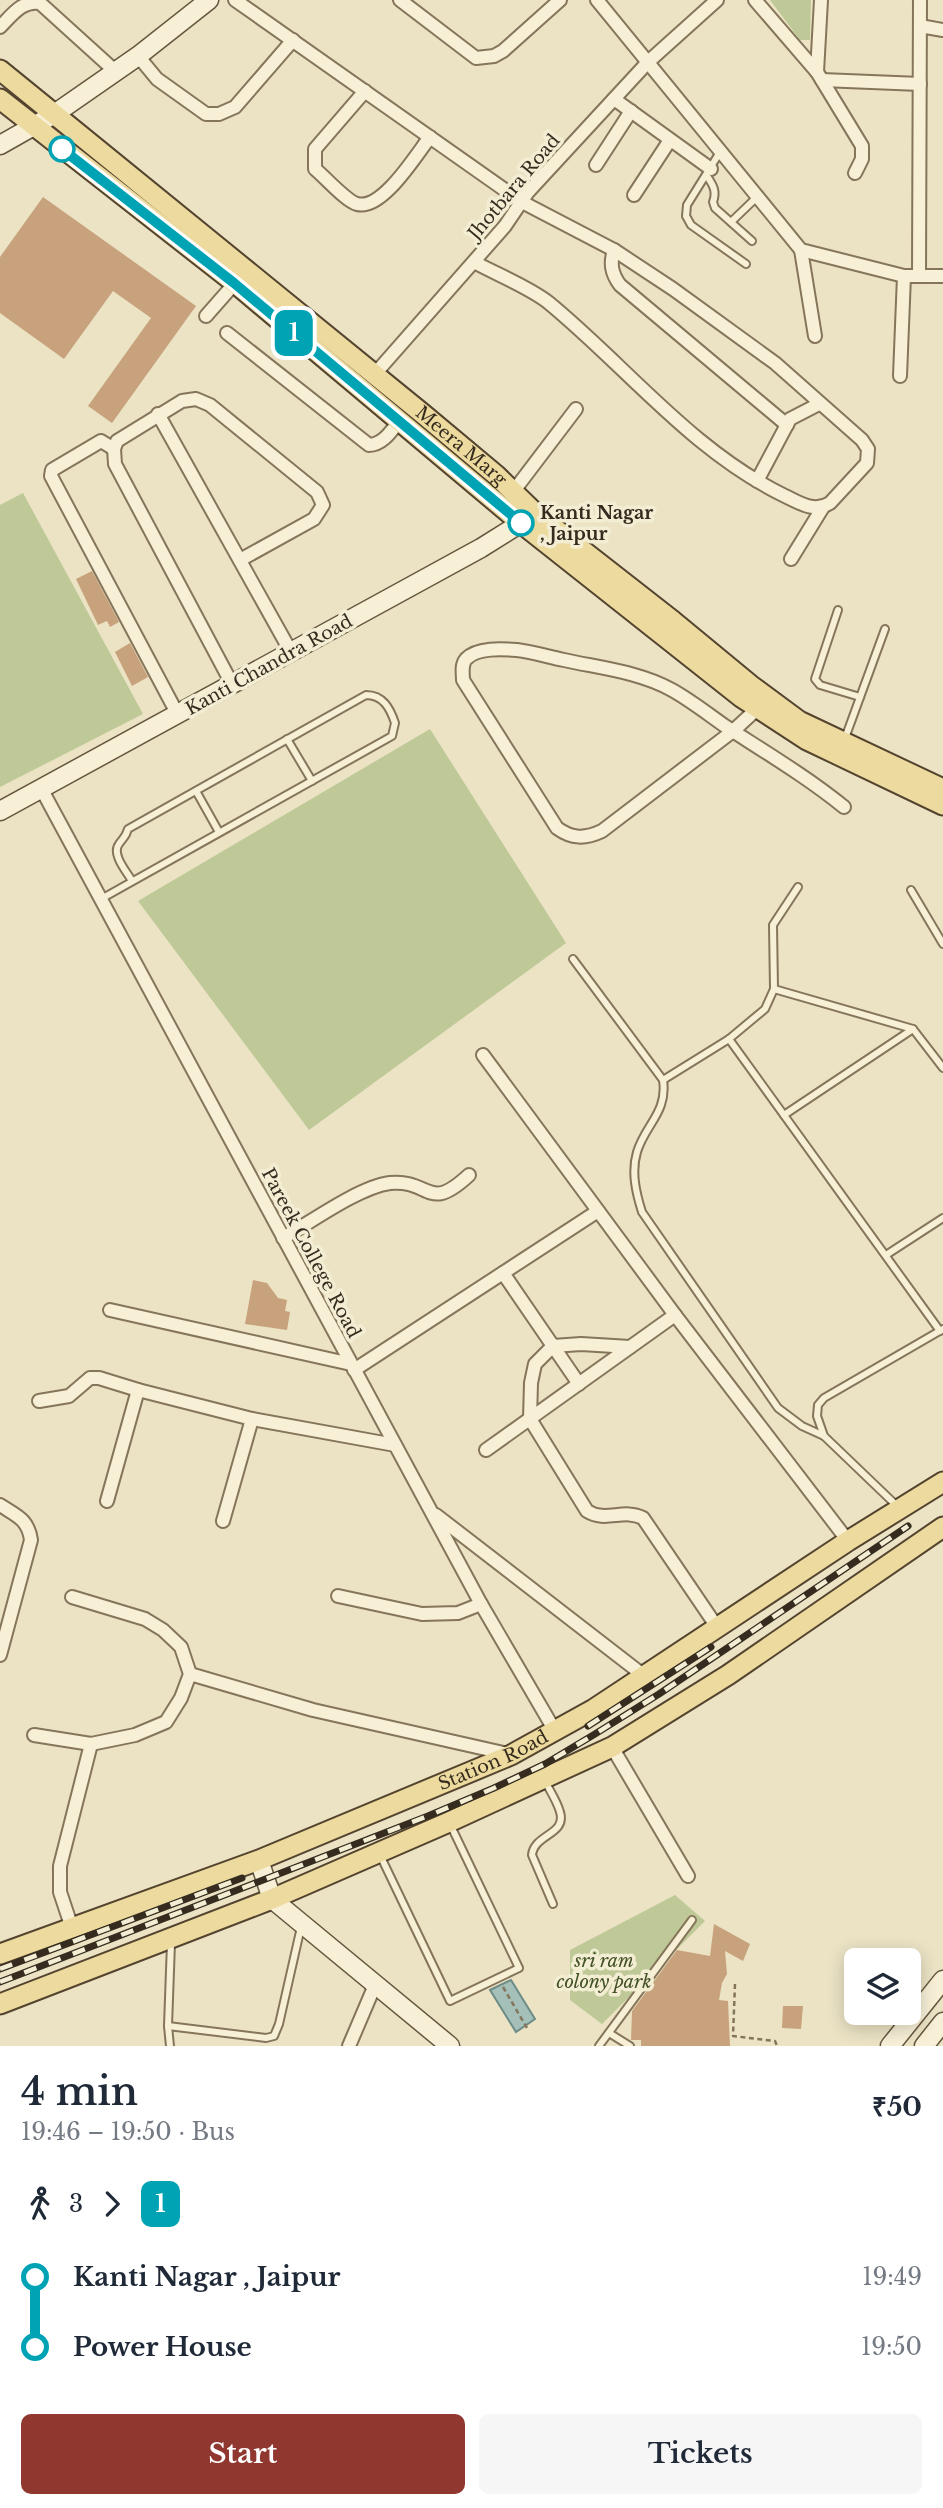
<!DOCTYPE html>
<html lang="en">
<head>
<meta charset="utf-8">
<style>
	body { margin:0; font-family:"Libre Baskerville",serif; background:#f6f6f7; color:#1f2937; height:100vh; display:flex; flex-direction:column; font-size:26px; white-space:nowrap }
	* { box-sizing:border-box; margin:0 }
	p { font-size:23px; color:#747a83 }
	.icon { flex:none; width:38px; height:38px; fill:none; stroke:currentColor; stroke-width:2; stroke-linecap:round; stroke-linejoin:round }
	.map { position:relative; height:2046px; overflow:hidden }
	.drawer { display:flex; flex-direction:column; background:#fff; flex:1 }
	.drawer>* { flex:none }
	.badge { padding:0 14px; border-radius:10px; font-size:24px; line-height:46px }
	.controls { position:absolute; left:844px; top:1948px; display:grid; gap:14px }
	.controls a { display:grid; place-items:center; width:77px; height:77px; border-radius:10px; background:#fff; box-shadow:0 4px 18px #0003; font-size:35px }
	.map>.badge { position:absolute; translate:-50% -50%; box-shadow:0 0 0 4px #fff }
	.legs { display:flex; align-items:center; gap:10px; height:77px; padding:0 21px; font-size:23px }
	.legs p { margin-inline-start:auto }
	.overview { display:flex; align-items:center; justify-content:space-between; height:119px; padding:0 21px }
	h1 { font-size:38px; font-weight:600; line-height:52px }
	.button { display:flex; gap:14px; margin-top:auto; padding:14px 21px }
	.button a { flex:1; height:80px; border-radius:10px; background:#90372f; color:#fff; font-size:28px; font-weight:600; line-height:80px; text-align:center }
	.button a+a { background:#f6f6f7; color:#1f2937 }
	ul { padding:0 21px; list-style:none }
	li { display:flex; align-items:center; gap:24px; height:70px; font-size:26px }
	li i { display:grid; place-items:center; width:10px; height:100%; margin:0 9px; background:currentColor }
	li i::after { content:''; width:18px; height:18px; margin:-9px; border:5px solid; border-radius:50%; background:#fff }
	li p { margin-inline-start:auto }
	li:first-child i { background:linear-gradient(#0000 50%,currentColor 0) }
	li:last-child i { background:linear-gradient(currentColor 50%,#0000 0) }
	.map>svg:first-child { display:block }
	.green { fill:#bfc998 }
	.water { fill:#a5bfb9; stroke:#6d8c87; stroke-width:2 }
	.building { fill:#c7a27c }
	.lines { fill:none; stroke-linecap:round; stroke-linejoin:round }
	.lane-casing { stroke:#85755b; stroke-width:10 }
	.street-casing { stroke:#85755b; stroke-width:16 }
	.secondary-casing { stroke:#66563f; stroke-width:21 }
	.primary-casing { stroke:#53432f; stroke-width:23 }
	.path { stroke:#85755b; stroke-width:2.5; stroke-dasharray:5 3.5; stroke-linecap:butt }
	.lane { stroke:#f7f0d6; stroke-width:6 }
	.street { stroke:#f7f0d6; stroke-width:12 }
	.secondary { stroke:#f7f0d6; stroke-width:18 }
	.primary { stroke:#ecda9e; stroke-width:19 }
	.rail-casing { stroke:#352c1f; stroke-width:7 }
	.rail { stroke:#f3edd3; stroke-width:4.5; stroke-dasharray:13; stroke-linecap:butt }
	.line-1-casing { stroke:#fff; stroke-width:16 }
	.line-1 { stroke:#00a3b4; stroke-width:10 }
	.stop-1-dot { fill:#fff; stroke:#00a3b4; stroke-width:3.5 }
	.labels { text-anchor:middle; stroke-width:7; stroke-linejoin:round; paint-order:stroke }
	.street-label { font-size:18px; fill:#352c1f; stroke:#f3edd3 }
	.stop-label { font-size:18px; font-weight:bold; fill:#352c1f; stroke:#f3edd3; text-anchor:start }
	.park-label { font-size:18px; font-style:italic; fill:#425126; stroke:#f3edd3 }
</style>
</head>
<body>
<div class="map">
<svg width="943" height="2046" viewBox="0 0 943 2046">
	<rect width="100%" height="100%" fill="#ebe3c4"/>
	<g class="green">
		<path d="M 770,0 L 811,0 L 810,40 L 800,40 Z"/>
		<path d="M 23,493 L 143,714 L 0,787 L 0,505 Z"/>
		<path d="M 430,729 L 566,943 L 309,1130 L 138,901 Z"/>
		<path d="M 675,1895 L 705,1921 L 602,2024 L 570,2000 L 570,1950 Z"/>
	</g>
	<path class="water" d="M 511,1980 L 535,2019 L 516,2032 L 490,1990 Z"/>
	<g class="building">
		<path d="M 43,197 L 196,306 L 112,423 L 88,406 L 151,318 L 113,291 L 64,359 L 0,313 L 0,257 Z"/>
		<path d="M 92,571 L 119,622 L 110,627 L 107,621 L 98,625 L 76,579 Z"/>
		<path d="M 130,643 L 148,677 L 132,686 L 115,652 Z"/>
		<path d="M 253,1280 L 267,1283 L 278,1298 L 287,1300 L 285,1311 L 290,1312 L 287,1330 L 245,1324 Z"/>
		<path d="M 714,1924 L 750,1944 L 743,1961 L 725,1951 L 727,1974 L 722,1983 L 719,2000 L 728,2001 L 730,2046 L 641,2046 L 641,2040 L 631,2040 L 632,2011 L 677,1950 L 710,1956 Z"/>
		<path d="M 783,2006 L 803,2006 L 801,2029 L 782,2028 Z"/>
	</g>
	<g class="lines">
		<defs>
			<g id="lane">
				<path d="M 720,152 L 687,205 L 686,216 L 691,225 L 746,264"/>
				<path d="M 707,176 C 713,185 717,191 713,202 L 715,208 L 752,241"/>
				<path d="M 731,222 L 757,197"/>
				<path d="M 838,610 L 815,679 L 820,685 L 860,697"/>
				<path d="M 287,739 L 312,781"/>
				<path d="M 844,741 L 885,629"/>
				<path d="M 196,791 L 219,832"/>
				<path d="M 911,890 L 943,944"/>
				<path d="M 101,899 L 392,736 L 395,723 C 390,708 383,695 366,695 L 128,829 C 126,837 123,838 119,844 C 111,854 127,872 132,881"/>
				<path d="M 573,959 L 663,1080 C 668,1112 645,1125 637,1152 C 631,1172 636,1193 642,1212 L 778,1408 L 802,1426 L 824,1436"/>
				<path d="M 774,989 L 773,925 L 798,887"/>
				<path d="M 729,1039 L 940,1331"/>
				<path d="M 663,1080 L 729,1039 L 765,1009 L 774,989 L 913,1029 L 943,1068"/>
				<path d="M 784,1115 L 913,1029"/>
				<path d="M 886,1255 L 943,1218"/>
				<path d="M 897,1506 L 824,1436 L 817,1416 L 818,1405 L 824,1398 L 943,1329"/>
				<path d="M 545,1781 C 550,1791 557,1801 560,1812 C 567,1835 534,1834 532,1855 L 553,1904"/>
				<path d="M 380,1855 L 450,2001 L 519,1968 L 450,1824"/>
				<path d="M 168,2026 L 266,2038 L 274,2036 L 279,2024 L 301,1927"/>
				<path d="M 609,2033 L 630,2046"/>
				<path d="M 170,2046 L 168,2026 L 171,1943"/>
				<path d="M 599,2046 L 692,1920"/>
			</g>
			<g id="street">
				<path d="M 235,0 L 522,202 L 614,250 L 673,289 L 775,363 L 862,440 L 868,449 L 867,463 L 830,503 C 814,513 800,503 785,496 C 692,451 628,368 549,303 C 531,288 496,274 474,262"/>
				<path d="M 400,0 L 476,58 L 494,56 L 503,51 L 560,0"/>
				<path d="M 597,0 L 801,250 L 904,276 L 943,276"/>
				<path d="M 755,0 L 817,72 L 821,0"/>
				<path d="M 920,26 L 943,30"/>
				<path d="M 0,27 C 12,15 22,0 40,3 L 115,71"/>
				<path d="M 138,56 L 157,79 L 206,114 L 219,114 L 235,107 L 293,40"/>
				<path d="M 817,72 L 862,146 L 862,159 L 855,173"/>
				<path d="M 822,80 L 920,84"/>
				<path d="M 365,91 L 315,149 L 315,169 C 325,177 346,201 357,204 C 382,211 416,155 430,137"/>
				<path d="M 614,99 L 711,169"/>
				<path d="M 596,165 L 631,111"/>
				<path d="M 634,195 L 670,140"/>
				<path d="M 614,250 C 610,263 611,273 620,285 L 787,425"/>
				<path d="M 801,250 L 815,336"/>
				<path d="M 919,276 L 920,0"/>
				<path d="M 206,316 L 235,283"/>
				<path d="M 227,333 L 369,445 C 383,445 392,430 400,420"/>
				<path d="M 374,375 L 505,226 L 528,192 L 648,62 L 717,0"/>
				<path d="M 900,376 L 904,276"/>
				<path d="M 158,414 L 291,652"/>
				<path d="M 114,449 L 101,441 L 52,470 L 51,476 L 178,715"/>
				<path d="M 757,481 L 790,419 L 819,404"/>
				<path d="M 513,492 L 576,409"/>
				<path d="M 791,559 L 823,507"/>
				<path d="M 232,684 L 115,464 L 114,449 L 117,441 L 182,401 L 196,399 L 210,405 L 317,492 L 323,505 L 314,519 L 240,560"/>
				<path d="M 758,708 L 733,731 L 602,831 C 585,839 572,839 557,828 L 463,680 C 463,673 461,665 466,659 C 477,647 503,649 517,650 C 533,652 549,657 564,660 C 600,668 640,672 672,690 C 690,700 708,714 725,726 C 765,752 807,777 844,807"/>
				<path d="M 42,790 L 481,1604 L 555,1731"/>
				<path d="M 483,1055 L 675,1315 L 848,1541"/>
				<path d="M 283,1238 C 311,1222 359,1187 390,1183 C 431,1179 427,1214 469,1175"/>
				<path d="M 503,1273 L 579,1384"/>
				<path d="M 110,1310 L 351,1364"/>
				<path d="M 630,1347 L 581,1344 L 553,1346 L 535,1364 L 531,1383 L 530,1419 L 587,1511 C 606,1523 623,1508 643,1518 L 717,1627"/>
				<path d="M 354,1370 L 598,1211"/>
				<path d="M 39,1401 L 69,1396 L 90,1378 L 99,1378 L 138,1390"/>
				<path d="M 486,1450 L 675,1315"/>
				<path d="M 107,1501 L 138,1390 L 252,1419 L 395,1445"/>
				<path d="M 0,1505 C 17,1516 28,1519 31,1540 L 0,1655"/>
				<path d="M 436,1515 L 643,1675"/>
				<path d="M 223,1521 L 252,1419"/>
				<path d="M 338,1596 L 422,1614 L 458,1613 L 481,1604"/>
				<path d="M 190,1674 L 313,1710 L 508,1754"/>
				<path d="M 34,1735 L 91,1744 L 135,1735 L 166,1722 L 181,1698 L 190,1674 L 181,1647 L 163,1630 L 145,1619 L 72,1597"/>
				<path d="M 612,1747 L 688,1876"/>
				<path d="M 72,1928 L 60,1892 L 60,1866 L 91,1744"/>
				<path d="M 349,2046 L 375,1985"/>
			</g>
			<g id="secondary">
				<path d="M 0,145 L 53,115 L 138,56 L 209,0"/>
				<path d="M 0,811 L 481,548 L 532,516"/>
				<path d="M 259,1860 L 272,1899 L 450,2046"/>
				<path d="M 890,2046 L 943,1980"/>
				<path d="M 924,2046 L 943,2022"/>
			</g>
			<g id="primary">
				<path id="s1" d="M 0,70 L 423,414 L 496,475 L 536,514 L 673,621 L 753,687 L 799,721 L 943,789"/>
				<path d="M 0,99 L 235,283 L 521,523 L 741,697 L 807,740 L 943,805"/>
				<path id="s2" d="M 0,1954 L 259,1860 L 511,1755 L 594,1709 L 848,1541 L 943,1482"/>
				<path d="M 0,2004 L 272,1899 L 449,1822 L 612,1747 L 728,1675 L 943,1527"/>
			</g>
		</defs>
		<use href="#lane" class="lane-casing"/>
		<use href="#street" class="street-casing"/>
		<use href="#secondary" class="secondary-casing"/>
		<use href="#primary" class="primary-casing"/>
		<g class="path">
			<path d="M 735,1984 L 733,2036 L 775,2041 L 777,2046"/>
			<path d="M 503,1987 L 527,2028"/>
		</g>
		<use href="#lane" class="lane"/>
		<use href="#street" class="street"/>
		<use href="#secondary" class="secondary"/>
		<use href="#primary" class="primary"/>
		<defs>
			<g id="rail">
				<path d="M 588,1726 L 711,1647"/>
				<path d="M 0,1969 L 242,1878"/>
				<path d="M 0,1982 L 428,1816 L 494,1788 L 545,1764 L 595,1734 L 659,1694 L 908,1526"/>
			</g>
		</defs>
		<use href="#rail" class="rail-casing"/>
		<use href="#rail" class="rail"/>
	</g>
	<g class="lines">
		<defs>
			<path id="line-1" d="M 62,149 L 234,283 L 521,523"/>
		</defs>
		<use href="#line-1" class="line-1-casing"/>
		<use href="#line-1" class="line-1"/>
	</g>
	<g class="stop-1-dot">
		<circle cx="62" cy="149" r="12"/>
		<circle cx="521" cy="523" r="12"/>
	</g>
	<g class="labels">
		<g class="street-label">
			<text transform="translate(514 187) rotate(-50)" y="6">Jhotbara Road</text>
			<text dy="6" stroke="none"><textPath href="#s1" startOffset="595">Meera Marg</textPath></text>
			<text transform="translate(269 665) rotate(-29)" y="6">Kanti Chandra Road</text>
			<text transform="translate(311 1253) rotate(62)" y="6">Pareek College Road</text>
			<text dy="6" stroke="none"><textPath href="#s2" startOffset="530">Station Road</textPath></text>
		</g>
		<g class="stop-label">
			<text x="540" y="519">Kanti Nagar<tspan x="540" dy="21">, Jaipur</tspan></text>
		</g>
		<g class="park-label">
			<text x="604" y="1967">sri ram<tspan x="604" dy="21">colony park</tspan></text>
		</g>
	</g>
</svg>
<div class="controls">
<a><svg class="icon" aria-label="layers" viewBox="0 0 24 24"><path d="M12 4l9 5-9 5-9-5zM3 14l9 5 9-5"/></svg></a>
</div>
<b class="badge" style="left:294px;top:333px;background:#00a3b4;color:#fff">1</b>
</div>
<section class="drawer">
<div class="overview"><div><h1>4 min</h1><p>19:46 – 19:50 · Bus</p></div><b>₹50</b></div>
<div class="legs"><svg class="icon" aria-label="walk" viewBox="0 0 24 24"><circle cx="13" cy="4" r="2"/><path d="M13 8l-2 6 4 7M11 14l-3 7M7 12l3-4h3l4 4"/></svg>3<svg class="icon" aria-label="forward" viewBox="0 0 24 24"><path d="M9 5l7 7-7 7"/></svg><b class="badge" style="background:#00a3b4;color:#fff">1</b></div>
<ul>
<li><i style="color:#00a3b4"></i><b>Kanti Nagar , Jaipur</b><p>19:49</p></li>
<li><i style="color:#00a3b4"></i><b>Power House</b><p>19:50</p></li>
</ul>
<div class="button"><a>Start</a><a>Tickets</a></div>
</section>
</body>
</html>
